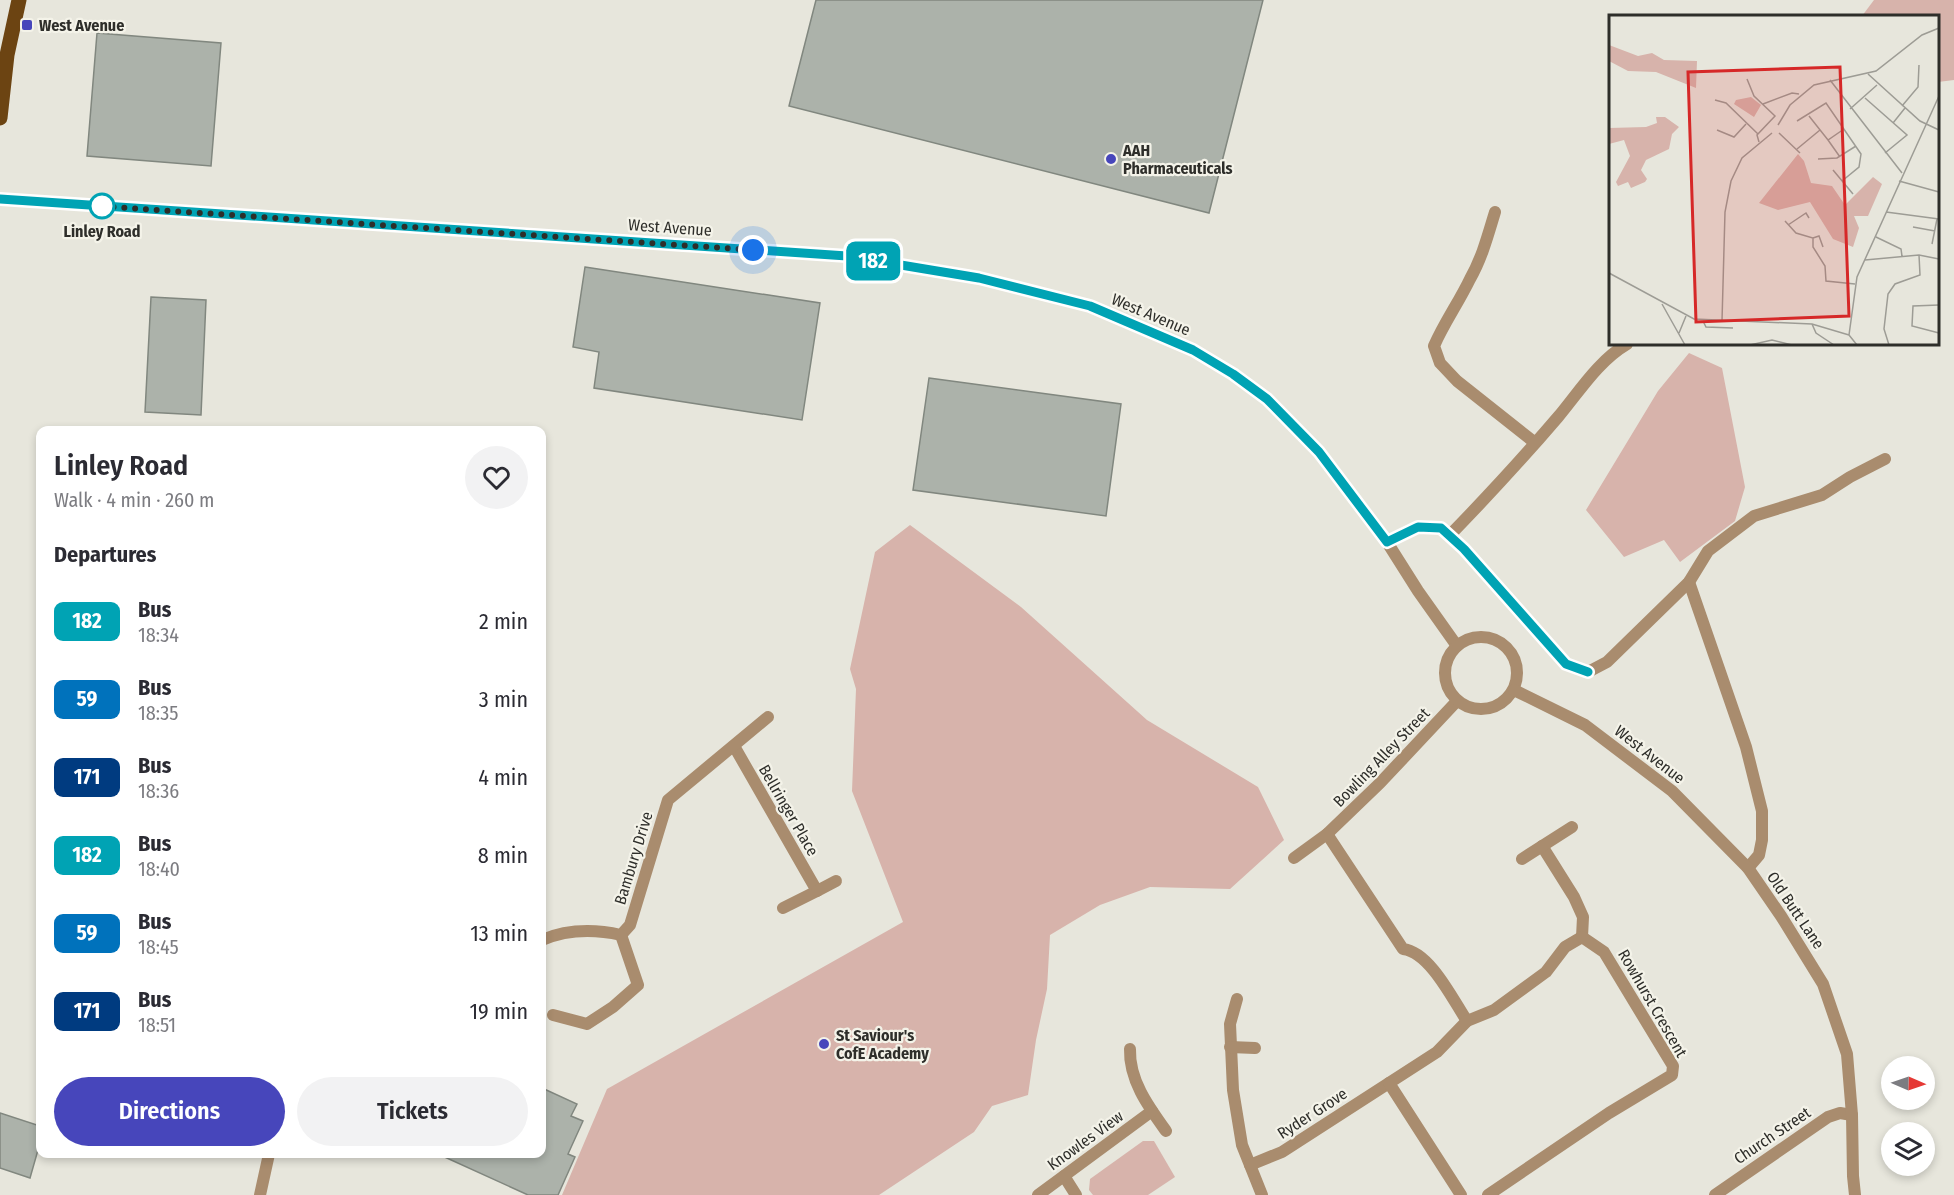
<!DOCTYPE html>
<html lang="en">
<head>
<meta charset="utf-8">
<style>
	body { margin:0; font-family:"Fira Sans Condensed",sans-serif; background:#f2f2f3; color:#2b2b33; height:100vh; display:flex; flex-direction:column; font-size:22px; white-space:nowrap }
	* { box-sizing:border-box; margin:0 }
	p { font-size:20px; color:#7c7c81 }
	.icon { flex:none; width:33px; height:33px; fill:none; stroke:currentColor; stroke-width:2; stroke-linecap:round; stroke-linejoin:round }
	.map { position:relative; flex:1; overflow:hidden }
	.panel { position:absolute; left:36px; top:426px; width:510px; height:732px; display:flex; flex-direction:column; background:#fff; border-radius:12px; box-shadow:0 3px 9px #0003 }
	.panel>* { flex:none }
	.badge { padding:0 12px; border-radius:9px; font-size:21px; line-height:39px }
	.needle { width:39px; rotate:92deg }
	.buttons { position:absolute; left:1881px; top:1056px; display:grid; gap:12px }
	.buttons a { display:grid; place-items:center; width:54px; height:54px; border-radius:50%; background:#fff; box-shadow:0 3px 9px #0003; font-size:30px }
	.you { position:absolute; width:30px; height:30px; margin:-15px; border:4px solid #fff; border-radius:50%; background:#1a73e8; box-shadow:0 0 0 9px #1a73e833 }
	.map>.badge { position:absolute; translate:-50% -50%; box-shadow:0 0 0 3px #fff }
	h2 { padding:0 18px; font-size:22px; line-height:54px }
	.round { display:grid; place-items:center; flex:none; width:63px; height:63px; border-radius:32px; background:#f2f2f3 }
	.headline { display:flex; align-items:center; justify-content:space-between; height:102px; padding:0 18px }
	h1 { font-size:28px; font-weight:600; line-height:45px }
	.action { display:flex; gap:12px; margin-top:auto; padding:12px 18px }
	.action a { flex:1; height:69px; border-radius:36px; background:#4746bb; color:#fff; font-size:24px; font-weight:600; line-height:69px; text-align:center }
	.action a+a { background:#f2f2f3; color:#2b2b33 }
	ul { padding:0; list-style:none }
	li { display:flex; align-items:center; gap:18px; height:78px; padding:0 18px }
	li div { flex:1 }
	li b { display:block; font-size:22px }
	li em { font-style:normal }
	li .badge { min-width:66px; font-weight:700; text-align:center }
	.map>svg:first-child { display:block }
	.green { fill:#d7b3ab }
	.building { fill:#acb2aa; stroke:#81877f; stroke-width:1.5 }
	.lines { fill:none; stroke-linecap:round; stroke-linejoin:round }
	.minor { stroke:#a98c6e; stroke-width:12 }
	.tertiary { stroke:#a98c6e; stroke-width:12 }
	.primary { stroke:#6c4412; stroke-width:15 }
	.line-casing { stroke:#fff; stroke-width:14 }
	.line { stroke:#00a3b4; stroke-width:9 }
	.walk { stroke:#2e2e2a; stroke-width:6; stroke-dasharray:0 10.8 }
	.poi-dot { fill:#4746bb; stroke:#f4f3e9; stroke-width:2 }
	.stop-dot { fill:#fff; stroke:#00a3b4; stroke-width:3 }
	.labels { text-anchor:middle; stroke-width:4.5; stroke-linejoin:round; paint-order:stroke }
	.poi-label { font-size:16px; font-weight:bold; fill:#2e2e2a; stroke:#f4f3e9; text-anchor:start }
	.street-label { font-size:16px; fill:#2e2e2a; stroke:#f4f3e9 }
	.stop-label { font-size:16px; font-weight:bold; fill:#2e2e2a; stroke:#f4f3e9 }
	.inset-road { fill:none; stroke:#9d9c95; stroke-width:1.5 }
	.view { fill:#d62828; fill-opacity:0.15; stroke:#d62828; stroke-width:3 }
	.inset-edge { fill:none; stroke:#2e2e2a; stroke-width:3 }
</style>
</head>
<body>
<div class="map">
<svg width="1954" height="1195" viewBox="0 0 1954 1195">
	<rect width="100%" height="100%" fill="#e7e6dc"/>
	<g class="green">
		<path d="M 1874,0 L 1954,0 L 1954,80 L 1938,82 L 1938,16 L 1862,16 Z"/>
		<path d="M 1689,353 L 1722,368 L 1745,487 L 1735,521 L 1680,562 L 1664,540 L 1624,557 L 1586,510 L 1658,391 Z"/>
		<path d="M 910,525 L 1021,607 L 1147,720 L 1258,787 L 1284,840 L 1230,889 L 1150,887 L 1100,905 L 1050,935 L 1047,989 L 1036,1040 L 1028,1095 L 992,1106 L 974,1132 L 879,1195 L 562,1195 L 607,1089 L 903,922 L 852,791 L 856,689 L 850,669 L 875,552 Z"/>
		<path d="M 1143,1141 L 1154,1141 L 1175,1177 L 1148,1195 L 1093,1195 L 1089,1190 L 1090,1179 Z"/>
	</g>
	<g class="building">
		<path d="M 816,0 L 1263,0 L 1209,213 L 789,106 Z"/>
		<path d="M 97,33 L 221,43 L 211,166 L 87,156 Z"/>
		<path d="M 585,267 L 820,303 L 802,420 L 594,388 L 599,352 L 573,347 Z"/>
		<path d="M 151,297 L 206,300 L 201,415 L 145,412 Z"/>
		<path d="M 929,378 L 1121,404 L 1106,516 L 913,490 Z"/>
		<path d="M 542,1088 L 577,1104 L 571,1116 L 583,1121 L 568,1154 L 575,1157 L 558,1195 L 528,1195 L 438,1154 L 542,1154 Z"/>
		<path d="M 0,1113 L 40,1126 L 40,1143 L 30,1178 L 0,1168 Z"/>
	</g>
	<g class="lines">
		<g class="minor">
			<path d="M 1495,212 C 1488,235 1482,258 1470,279 C 1459,302 1444,323 1434,346 L 1440,363 L 1457,381 L 1534,442"/>
			<path d="M 1449,536 C 1487,497 1523,458 1558,417 C 1579,392 1598,361 1627,344"/>
			<path d="M 1387,542 L 1418,527 L 1441,528 L 1464,549 L 1566,664 L 1588,672 L 1607,662 L 1689,582 L 1708,551 L 1754,516 L 1822,495 L 1850,477 L 1885,459"/>
			<path d="M 1689,582 L 1746,747 L 1762,811 L 1762,840 L 1759,855 L 1748,868"/>
			<path d="M 734,746 L 817,891 L 783,908"/>
			<path d="M 1327,834 L 1403,949 C 1430,952 1453,1000 1467,1021"/>
			<path d="M 1542,846 L 1574,897 L 1583,917 L 1582,937"/>
			<path d="M 1294,858 L 1327,834 L 1380,783 L 1457,701"/>
			<path d="M 1522,859 L 1572,827"/>
			<path d="M 817,891 L 836,881"/>
			<path d="M 542,940 C 568,929 594,929 621,935 L 630,925 L 668,800 L 768,717"/>
			<path d="M 1237,999 L 1230,1024 L 1233,1090 L 1242,1145 L 1262,1195"/>
			<path d="M 553,1015 L 587,1024 L 613,1007 L 638,985 L 621,935"/>
			<path d="M 1230,1047 L 1255,1048"/>
			<path d="M 1130,1049 C 1129,1080 1148,1106 1166,1131"/>
			<path d="M 1250,1165 L 1282,1152 L 1389,1083"/>
			<path d="M 1064,1176 L 1076,1195"/>
			<path d="M 260,1195 L 269,1154"/>
			<path d="M 1038,1195 L 1152,1111"/>
			<path d="M 1461,1195 L 1389,1083 L 1437,1052 L 1467,1021 L 1494,1010 L 1546,972 L 1565,947 L 1582,937"/>
			<path d="M 1488,1195 L 1609,1113 L 1672,1075 L 1673,1066 L 1604,952 L 1582,937"/>
			<path d="M 1715,1195 L 1828,1117 L 1840,1113 L 1852,1115"/>
		</g>
		<g class="tertiary">
			<path d="M 0,199 L 847,256 L 979,278 L 1090,306 L 1193,350 L 1233,374 L 1267,399 L 1319,452 L 1387,542 L 1418,591 L 1457,646"/>
			<circle cx="1481" cy="673" r="36"/>
			<path d="M 1514,690 L 1585,725 L 1672,791 L 1748,868 L 1781,916 L 1823,984 L 1847,1054 L 1852,1115 L 1853,1176 L 1855,1195"/>
		</g>
		<path class="primary" d="M 0,118 L 7,55 L 19,0"/>
	</g>
	<g class="lines">
		<defs>
			<path id="line" d="M 0,199 L 847,256 L 979,278 L 1090,306 L 1193,350 L 1233,374 L 1267,399 L 1319,452 L 1387,542 L 1418,527 L 1441,528 L 1464,549 L 1566,664 L 1588,672"/>
		</defs>
		<use href="#line" class="line-casing"/>
		<use href="#line" class="line"/>
		<path class="walk" d="M 102,206 L 97,206 L 753,250"/>
	</g>
	<g class="poi-dot">
		<rect x="21" y="19" width="12" height="12" rx="3"/>
		<circle cx="1111" cy="159" r="6"/>
		<circle cx="824" cy="1044" r="6"/>
	</g>
	<circle class="stop-dot" cx="102" cy="206" r="12"/>
	<g class="labels">
		<g class="poi-label">
			<text x="39" y="31">West Avenue</text>
			<text x="1123" y="156">AAH<tspan x="1123" dy="18">Pharmaceuticals</tspan></text>
			<text x="836" y="1041">St Saviour's<tspan x="836" dy="18">CofE Academy</tspan></text>
		</g>
		<g class="street-label">
			<text transform="translate(670 227) rotate(4)" y="6">West Avenue</text>
			<text transform="translate(1151 314) rotate(23)" y="6">West Avenue</text>
			<text transform="translate(1650 754) rotate(38)" y="6">West Avenue</text>
			<text transform="translate(1381 757) rotate(-46)" y="6">Bowling Alley Street</text>
			<text transform="translate(789 810) rotate(60)" y="6">Bellringer Place</text>
			<text transform="translate(633 858) rotate(-73)" y="6">Bambury Drive</text>
			<text transform="translate(1796 910) rotate(56)" y="6">Old Butt Lane</text>
			<text transform="translate(1653 1003) rotate(60)" y="6">Rowhurst Crescent</text>
			<text transform="translate(1312 1113) rotate(-33)" y="6">Ryder Grove</text>
			<text transform="translate(1772 1135) rotate(-34)" y="6">Church Street</text>
			<text transform="translate(1085 1140) rotate(-36)" y="6">Knowles View</text>
		</g>
		<g class="stop-label">
			<text x="102" y="237">Linley Road</text>
		</g>
	</g>
	<g transform="translate(1609 15)">
		<rect width="330" height="330" fill="#e7e6dc"/>
		<path d="M 0,30 L 29,41 L 43,38 L 55,45 L 88,46 L 87,73 L 47,57 L 19,56 L 0,46 ZM 142,82 L 152,90 L 145,102 L 125,89 L 127,85 ZM 47,102 L 56,102 L 70,112 L 63,119 L 60,134 L 37,145 L 32,155 L 38,164 L 36,167 L 22,173 L 19,167 L 9,171 L 7,167 L 21,141 L 15,125 L 0,129 L 0,113 L 37,112 L 48,108 ZM 189,139 L 195,146 L 202,168 L 223,171 L 236,190 L 264,162 L 273,169 L 259,201 L 245,201 L 250,213 L 244,232 L 224,224 L 201,187 L 169,195 L 150,188 Z" fill="#d7b3ab"/>
		<path class="inset-road" d="M 259,59 L 311,106 L 330,115M 138,64 L 145,81 L 166,101 L 148,120 L 150,127M 221,65 L 293,158M 256,83 L 298,120 L 276,138M 106,85 L 117,88 L 149,119M 154,89 L 183,78 L 190,79M 293,91 L 309,72 L 310,50M 241,94 L 268,70M 200,101 L 219,125 L 235,114M 188,106 L 217,88 L 252,139 L 250,152 L 233,166M 284,108 L 296,93M 169,110 L 181,90 L 205,70 L 267,56 L 313,20 L 330,13M 108,115 L 125,122 L 137,109M 170,118 L 191,138M 219,125 L 231,142M 188,134 L 211,115M 209,144 L 228,143 L 247,131M 224,155 L 244,179M 290,166 L 330,177M 277,197 L 330,204M 176,206 L 187,218 L 204,223 L 204,232 L 216,251 L 217,266 L 246,269M 179,210 L 197,198 L 200,203M 304,212 L 326,216M 267,222 L 292,234 L 293,241M 204,223 L 210,221 L 214,232M 323,229 L 328,204M 256,245 L 310,240 L 330,244M 0,258 L 85,304 L 203,309 L 240,320M 53,289 L 76,330M 330,290 L 304,291 L 303,311 L 330,318M 94,306 L 97,312 L 124,313M 113,306 L 116,197 L 122,166 L 133,143 L 163,118M 203,309 L 207,318 L 225,330M 70,318 L 77,301M 141,330 L 163,325 L 183,330M 248,330 L 240,320 L 248,262 L 330,81M 280,330 L 275,314 L 279,279 L 286,269 L 311,260 L 310,240"/>
		<path class="view" d="M 231,52 L 240,301 L 87,307 L 79,57 Z"/>
		<rect width="330" height="330" class="inset-edge"/>
	</g>
</svg>
<div class="buttons">
<a><svg class="needle" viewBox="-14 -14 28 28"><path d="M0-13l5 13h-10z" fill="#e53935"/><path d="M0 13l5-13h-10z" fill="#7c7c81"/></svg></a>
<a><svg class="icon" aria-label="layers" viewBox="0 0 24 24"><path d="M12 4l9 5-9 5-9-5zM3 14l9 5 9-5"/></svg></a>
</div>
<div class="you" style="left:753px;top:250px"></div>
<b class="badge" style="left:873px;top:261px;background:#00a3b4;color:#fff">182</b>
<section class="panel">
<div class="headline"><div><h1>Linley Road</h1><p>Walk · 4 min · 260 m</p></div><a class="round"><svg class="icon" aria-label="heart" viewBox="0 0 24 24"><path d="M12 20l-8-8c-3-5 5-10 8-4 3-6 11-1 8 4z"/></svg></a></div>
<h2>Departures</h2>
<ul>
<li><span class="badge" style="background:#00a3b4;color:#fff">182</span><div><b>Bus</b><p>18:34</p></div><em>2 min</em></li>
<li><span class="badge" style="background:#0072bc;color:#fff">59</span><div><b>Bus</b><p>18:35</p></div><em>3 min</em></li>
<li><span class="badge" style="background:#003b80;color:#fff">171</span><div><b>Bus</b><p>18:36</p></div><em>4 min</em></li>
<li><span class="badge" style="background:#00a3b4;color:#fff">182</span><div><b>Bus</b><p>18:40</p></div><em>8 min</em></li>
<li><span class="badge" style="background:#0072bc;color:#fff">59</span><div><b>Bus</b><p>18:45</p></div><em>13 min</em></li>
<li><span class="badge" style="background:#003b80;color:#fff">171</span><div><b>Bus</b><p>18:51</p></div><em>19 min</em></li>
</ul>
<div class="action"><a>Directions</a><a>Tickets</a></div>
</section>
</div>
</body>
</html>
